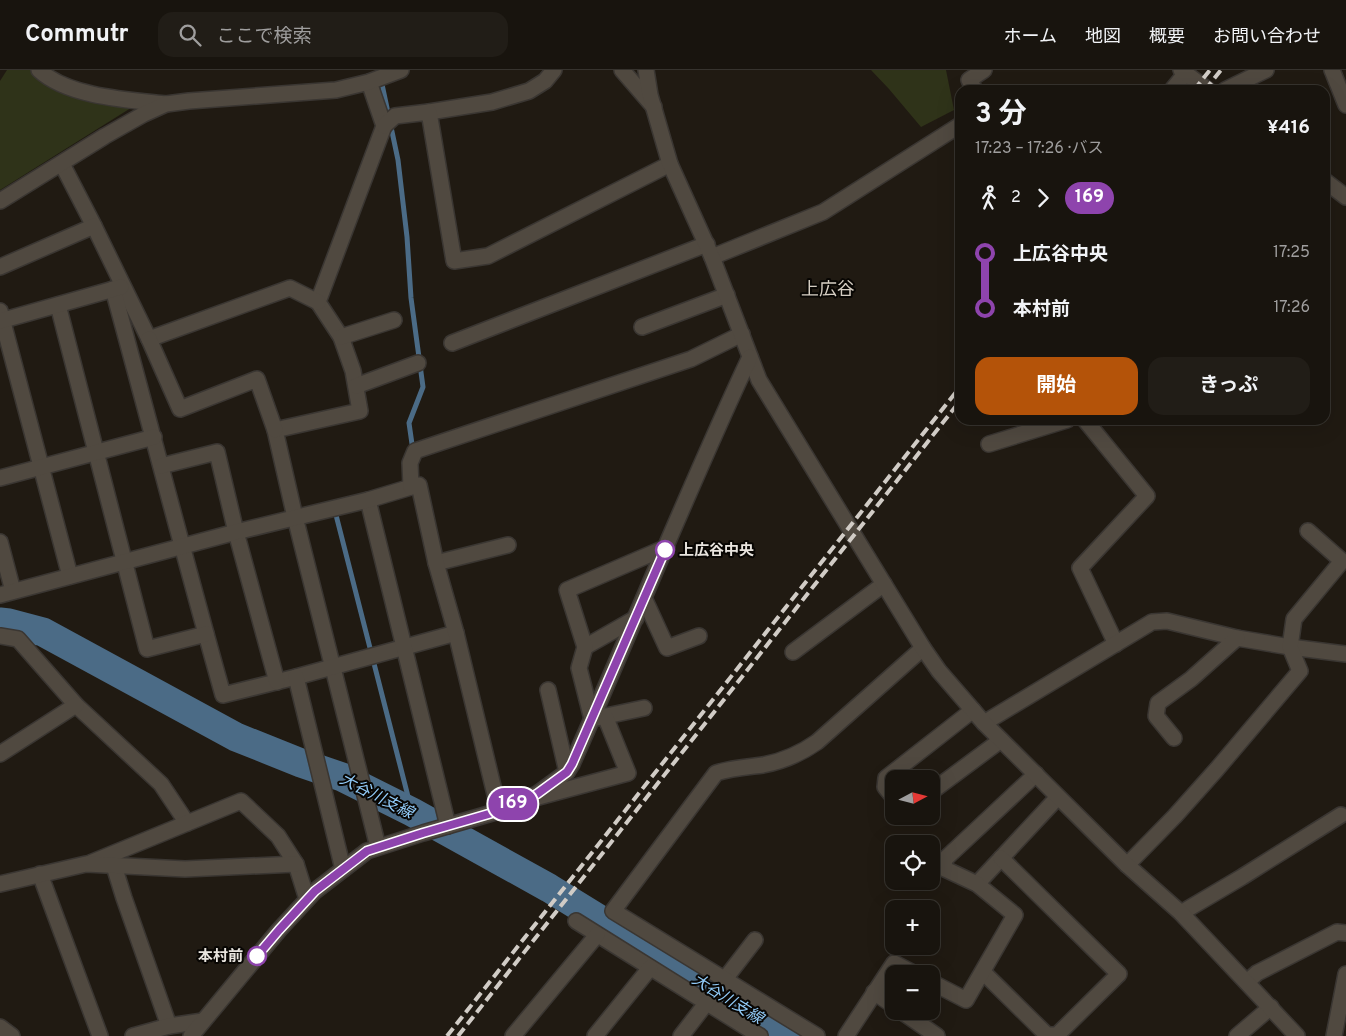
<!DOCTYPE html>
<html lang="ja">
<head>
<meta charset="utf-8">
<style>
	body { margin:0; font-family:Overpass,"Noto Sans JP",sans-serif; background:#211d17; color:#f1f3f6; height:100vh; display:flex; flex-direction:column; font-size:19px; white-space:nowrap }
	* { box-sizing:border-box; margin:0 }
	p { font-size:16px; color:#9f9e9e }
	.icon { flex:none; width:28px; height:28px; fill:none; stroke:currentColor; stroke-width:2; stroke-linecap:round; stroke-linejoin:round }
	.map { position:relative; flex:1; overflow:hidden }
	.panel { position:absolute; left:955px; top:15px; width:375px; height:340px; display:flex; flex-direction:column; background:#18140e; border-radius:15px; box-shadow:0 5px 20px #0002,0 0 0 1px #36332e }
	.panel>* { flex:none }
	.badge { padding:0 10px; border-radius:16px; font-size:18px; line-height:32px }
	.needle { width:32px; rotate:83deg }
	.controls { position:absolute; left:885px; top:700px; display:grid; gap:10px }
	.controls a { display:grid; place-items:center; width:55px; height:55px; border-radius:10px; background:#18140e; box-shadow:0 5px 20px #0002,0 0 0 1px #36332e; font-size:25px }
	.map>.badge { position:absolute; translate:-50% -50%; box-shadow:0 0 0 2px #fff }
	.legs { display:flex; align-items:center; gap:8px; height:55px; padding:0 20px; font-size:16px }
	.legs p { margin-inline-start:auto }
	.summary { display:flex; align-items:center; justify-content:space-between; height:85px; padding:0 20px }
	h1 { font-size:28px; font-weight:700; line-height:38px }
	.button { display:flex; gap:10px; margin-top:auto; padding:10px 20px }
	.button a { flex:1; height:58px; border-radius:15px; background:#b45309; color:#fff; font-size:20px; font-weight:700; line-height:58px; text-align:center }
	.button a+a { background:#211d17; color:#f1f3f6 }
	ul { padding:0 20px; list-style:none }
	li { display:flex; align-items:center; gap:18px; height:55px; font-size:19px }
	li i { display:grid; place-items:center; width:8px; height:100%; margin:0 6px; background:currentColor }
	li i::after { content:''; width:12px; height:12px; margin:-6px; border:4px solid; border-radius:50%; background:#18140e }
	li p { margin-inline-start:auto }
	li:first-child i { background:linear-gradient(#0000 50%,currentColor 0) }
	li:last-child i { background:linear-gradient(currentColor 50%,#0000 0) }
	header { display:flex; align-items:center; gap:30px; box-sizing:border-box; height:70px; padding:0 25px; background:#18140e; border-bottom:1px solid #36332e }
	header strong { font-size:24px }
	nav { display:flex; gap:28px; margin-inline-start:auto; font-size:18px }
	.search { width:350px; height:45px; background:#211d17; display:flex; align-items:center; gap:12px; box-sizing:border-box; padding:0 18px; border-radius:15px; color:#9f9e9e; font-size:19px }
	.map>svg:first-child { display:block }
	.green { fill:#2f3319 }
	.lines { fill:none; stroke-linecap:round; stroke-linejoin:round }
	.stream { stroke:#4b6b86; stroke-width:5 }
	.river { stroke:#4b6b86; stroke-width:29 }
	.minor-casing { stroke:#3a3632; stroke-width:18 }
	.tertiary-casing { stroke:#3a3632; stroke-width:18 }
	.minor { stroke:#504940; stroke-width:15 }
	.tertiary { stroke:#504940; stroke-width:15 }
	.rail { stroke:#d1ccc6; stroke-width:4; stroke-dasharray:10 5; stroke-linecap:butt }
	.line-1-casing { stroke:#fff; stroke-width:11 }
	.line-1 { stroke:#8e44ad; stroke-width:8 }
	.stop-1-dot { fill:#fff; stroke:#8e44ad; stroke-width:2.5 }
	.labels { text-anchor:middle; stroke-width:4; stroke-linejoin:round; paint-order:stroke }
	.stop-label { font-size:15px; font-weight:bold; fill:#e8e4de; stroke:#080603; text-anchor:start }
	.water-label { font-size:16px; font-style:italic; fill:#91caf7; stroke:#080603 }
	.quarter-label { font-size:18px; fill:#d5cdc2; stroke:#080603 }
</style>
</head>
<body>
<header>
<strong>Commutr</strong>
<div class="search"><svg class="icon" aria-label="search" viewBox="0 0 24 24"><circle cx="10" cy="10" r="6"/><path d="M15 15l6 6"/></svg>ここで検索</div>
<nav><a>ホーム</a><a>地図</a><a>概要</a><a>お問い合わせ</a></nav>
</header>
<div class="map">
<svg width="1346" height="966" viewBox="0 0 1346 966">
	<rect width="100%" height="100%" fill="#201a12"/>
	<g class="green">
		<path d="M 7,0 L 39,0 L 134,36 L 0,120 L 0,11 Z"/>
		<path d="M 871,0 L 946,0 L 954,40 L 921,57 L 889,19 Z"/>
	</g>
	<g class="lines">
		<g class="stream">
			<path d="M 379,0 L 398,90 L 407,167 L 411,228 L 423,317 L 409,353 L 412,374"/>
			<path d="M 336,445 L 412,742"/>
		</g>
		<path class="river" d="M 0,552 L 9,553 L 43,562 L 236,667 L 301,693 L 342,707 L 412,742 L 549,818 L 789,966"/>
		<defs>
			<g id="minor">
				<path d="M 39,0 C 68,27 128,30 166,34"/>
				<path d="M 622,0 L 654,37"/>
				<path d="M 1332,0 L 1346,35"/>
				<path d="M 369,12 L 384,56 L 318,232 L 341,267 L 353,301 L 360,341 L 275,360 L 295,447 L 378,777"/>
				<path d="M 975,20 L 969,10 L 984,0"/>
				<path d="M 1172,20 L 1185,4"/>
				<path d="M 1225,20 L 1266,0"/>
				<path d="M 429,42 L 492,32 L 529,21 L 545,11 L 554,0"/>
				<path d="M 384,56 L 395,46 L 429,42 L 454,191 L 488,186 L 670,94"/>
				<path d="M 62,94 L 94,156"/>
				<path d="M 712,187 L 823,142 L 960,55"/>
				<path d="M 0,197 L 94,156 L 149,269 L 290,218 L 318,232"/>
				<path d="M 113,219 C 150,354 185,490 223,625 L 296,607 L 456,563"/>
				<path d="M 58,235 L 147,579 L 206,564"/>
				<path d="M 0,241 L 70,506"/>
				<path d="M 0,251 L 121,217"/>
				<path d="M 642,257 L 727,225"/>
				<path d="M 341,267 L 394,250"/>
				<path d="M 149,269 L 180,339 L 257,309 L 275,360"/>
				<path d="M 452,273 L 707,174"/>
				<path d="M 356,316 L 418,293"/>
				<path d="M 1085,350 L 1147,426 L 1080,498 L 1116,574"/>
				<path d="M 989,374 L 1067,350"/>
				<path d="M 161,396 L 217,382 L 236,462 L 277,612"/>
				<path d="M 0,408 L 154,367"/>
				<path d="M 368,430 L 448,756"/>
				<path d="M 0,472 L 13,521"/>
				<path d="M 436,493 L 508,475"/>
				<path d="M 0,525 L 236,462 L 368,430 L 411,417"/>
				<path d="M 644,528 L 667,578 L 699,566"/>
				<path d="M 0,566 L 18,569 L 76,635 L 161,714 L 187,753"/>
				<path d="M 585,577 L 636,548"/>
				<path d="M 793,582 L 884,514"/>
				<path d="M 296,607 L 343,799"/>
				<path d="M 548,620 L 567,702"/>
				<path d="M 644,638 L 592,649 L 579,598 L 585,577 L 567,520 L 667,477"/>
				<path d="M 984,653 L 1152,552 L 1167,551 L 1237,568 L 1290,577 L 1346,584"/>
				<path d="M 1174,668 L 1156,646 L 1158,633 L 1191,609 L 1237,568"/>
				<path d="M 0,684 L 76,635"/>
				<path d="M 931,722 L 1001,670"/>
				<path d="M 894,728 L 885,717 L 886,708 L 973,640"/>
				<path d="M 531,729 L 628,703 L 605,646"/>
				<path d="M 499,741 L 456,563 L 436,493 L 419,415 L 411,417 L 410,393 L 415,381 L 691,289 L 742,264"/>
				<path d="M 90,793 L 241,731 L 278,766 L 296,794 L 307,829"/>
				<path d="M 1127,795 L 1175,746 L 1217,699 L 1300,601 L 1290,577 L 1294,549 L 1342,491 L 1308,461"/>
				<path d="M 114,796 L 124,828 L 169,956"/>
				<path d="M 40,804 L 100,966"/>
				<path d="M 0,814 L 86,794 L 185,799 L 296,794"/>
				<path d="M 977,814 L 1058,727"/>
				<path d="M 1181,843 L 1242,807 L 1341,745"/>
				<path d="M 576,851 L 760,966"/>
				<path d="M 983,902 L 1047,965 L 1057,965 L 1119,904 L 1001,788"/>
				<path d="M 931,912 L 966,930 L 1015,845 L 977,814 L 945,799 L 944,790 L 1036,704"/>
				<path d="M 1247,912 L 1257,903 L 1337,862 L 1346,863"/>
				<path d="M 874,922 L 894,936"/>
				<path d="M 901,941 L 937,966"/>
				<path d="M 0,957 L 12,966"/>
				<path d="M 133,966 L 169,956 L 203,951"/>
				<path d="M 513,966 L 597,865"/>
				<path d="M 595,966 L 650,898"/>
				<path d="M 681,966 L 755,870"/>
				<path d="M 817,966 L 613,841 L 716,703 C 731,698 747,697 763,695 C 784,691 800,684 817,672 L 923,578"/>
				<path d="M 846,966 L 894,893 L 915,904"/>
				<path d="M 1237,966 L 1271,937"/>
			</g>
			<g id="tertiary">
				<path d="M 646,0 L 650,25 L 670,94 L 712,187 L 759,310 L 923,578 L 939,601 L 984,653 L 1127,795 L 1181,843 L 1297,966"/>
				<path d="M 1181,0 L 1208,20"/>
				<path d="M 1325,111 L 1346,127"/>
				<path d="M 0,131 L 105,66 L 144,44 L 166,34 L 189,31 L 336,20 L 369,12 L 401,0"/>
				<path d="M 191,966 L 279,860 L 315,821 L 367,781 L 423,763 L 499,741 L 537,724 L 567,702 L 572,694 C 632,559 687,421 750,287"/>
				<path d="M 1334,966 L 1346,904"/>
			</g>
		</defs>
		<use href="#minor" class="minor-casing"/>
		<use href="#tertiary" class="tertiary-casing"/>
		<use href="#minor" class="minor"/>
		<use href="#tertiary" class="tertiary"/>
		<g class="rail">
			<path d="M 1194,20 L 1210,0"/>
			<path d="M 1205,20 L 1221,0"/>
			<path d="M 447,966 L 960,317"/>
			<path d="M 458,966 L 960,331"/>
		</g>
	</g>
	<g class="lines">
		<defs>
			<path id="line-1" d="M 257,886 L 279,860 L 315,821 L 367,781 L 423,763 L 499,741 L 537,724 L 567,702 L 572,694 L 665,480"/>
		</defs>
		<use href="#line-1" class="line-1-casing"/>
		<use href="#line-1" class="line-1"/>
	</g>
	<g class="stop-1-dot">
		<circle cx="665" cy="480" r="9"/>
		<circle cx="257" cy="886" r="9"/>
	</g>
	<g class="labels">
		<g class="stop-label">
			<text x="679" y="485">上広谷中央</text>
			<text x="243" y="891" text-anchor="end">本村前</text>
		</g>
		<g class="water-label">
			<text transform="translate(377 725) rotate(27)" y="6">大谷川支線</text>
			<text transform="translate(728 928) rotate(32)" y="6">大谷川支線</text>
		</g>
		<g class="quarter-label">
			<text x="828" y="225">上広谷</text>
		</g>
	</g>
</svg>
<div class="controls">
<a><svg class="needle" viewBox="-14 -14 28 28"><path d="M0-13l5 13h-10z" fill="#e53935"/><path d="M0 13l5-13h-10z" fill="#9f9e9e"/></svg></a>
<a><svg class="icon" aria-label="locate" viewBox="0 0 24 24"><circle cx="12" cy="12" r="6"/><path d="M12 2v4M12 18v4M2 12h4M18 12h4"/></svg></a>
<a>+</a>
<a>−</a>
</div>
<b class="badge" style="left:513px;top:734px;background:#8e44ad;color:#fff">169</b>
<section class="panel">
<div class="summary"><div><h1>3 分</h1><p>17:23 – 17:26 · バス</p></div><b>¥416</b></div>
<div class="legs"><svg class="icon" aria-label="walk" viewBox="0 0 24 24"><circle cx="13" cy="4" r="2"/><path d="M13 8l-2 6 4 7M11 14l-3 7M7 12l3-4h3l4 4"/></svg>2<svg class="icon" aria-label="forward" viewBox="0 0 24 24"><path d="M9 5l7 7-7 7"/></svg><b class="badge" style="background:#8e44ad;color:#fff">169</b></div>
<ul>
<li><i style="color:#8e44ad"></i><b>上広谷中央</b><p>17:25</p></li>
<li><i style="color:#8e44ad"></i><b>本村前</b><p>17:26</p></li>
</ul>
<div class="button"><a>開始</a><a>きっぷ</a></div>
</section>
</div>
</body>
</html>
